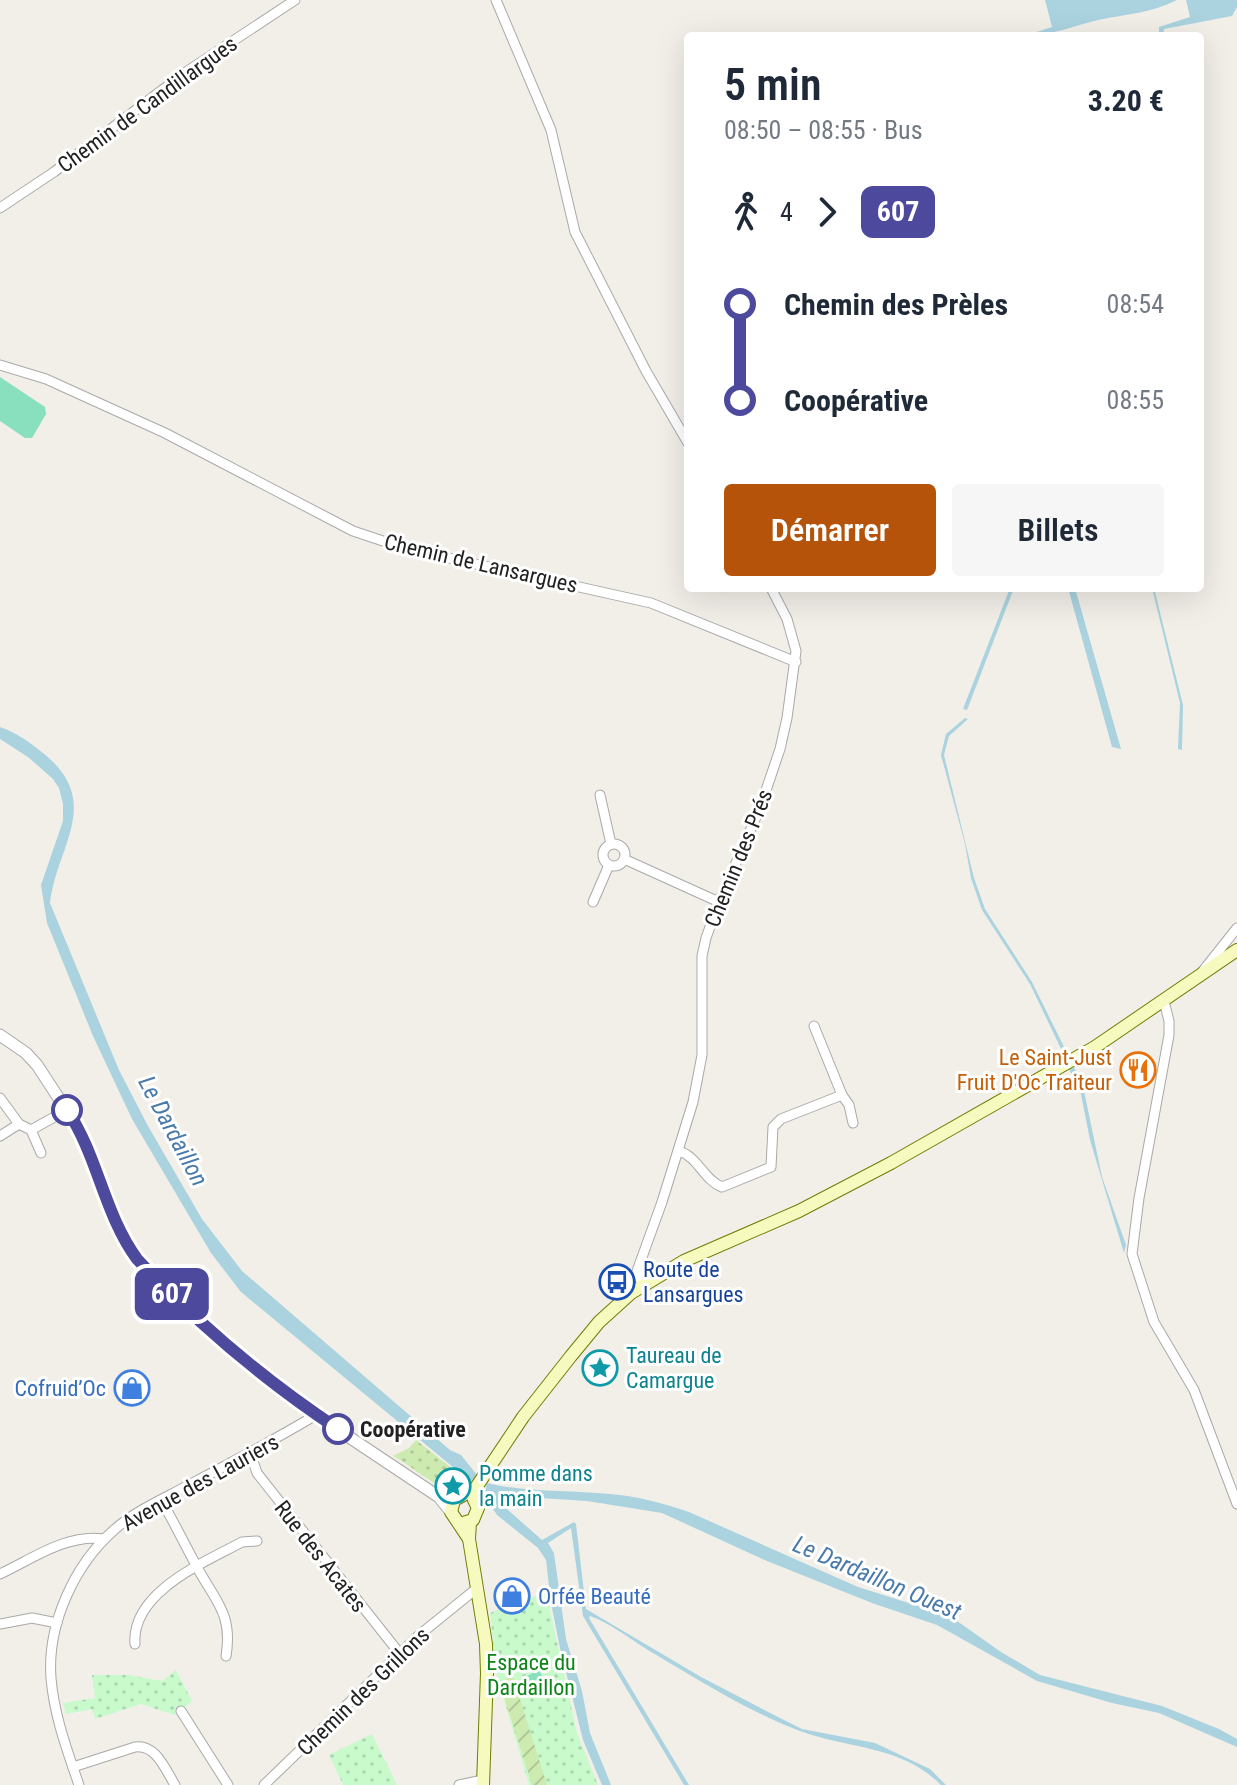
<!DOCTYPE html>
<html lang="fr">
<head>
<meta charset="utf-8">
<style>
	body { margin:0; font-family:"Roboto Condensed",sans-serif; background:#f6f6f7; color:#1f2937; height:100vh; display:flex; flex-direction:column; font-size:30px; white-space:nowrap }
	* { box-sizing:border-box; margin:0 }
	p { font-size:26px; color:#747a83 }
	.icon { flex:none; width:44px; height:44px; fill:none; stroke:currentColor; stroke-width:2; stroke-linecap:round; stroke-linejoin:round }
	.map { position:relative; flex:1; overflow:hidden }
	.details { position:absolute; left:684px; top:32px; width:520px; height:560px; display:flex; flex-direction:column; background:#fff; border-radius:8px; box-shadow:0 8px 32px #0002 }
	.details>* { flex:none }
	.badge { padding:0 16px; border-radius:12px; font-size:28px; line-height:52px }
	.map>.badge { position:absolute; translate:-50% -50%; box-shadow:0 0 0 4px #fff }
	.legs { display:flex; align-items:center; gap:12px; height:88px; padding:0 40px; font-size:26px }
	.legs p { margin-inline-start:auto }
	.overview { display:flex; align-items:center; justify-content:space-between; height:136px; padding:0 40px }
	h1 { font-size:44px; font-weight:600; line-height:60px }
	.button { display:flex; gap:16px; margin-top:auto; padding:16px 40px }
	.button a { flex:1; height:92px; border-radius:8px; background:#b45309; color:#fff; font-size:32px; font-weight:600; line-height:92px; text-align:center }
	.button a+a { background:#f6f6f7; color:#1f2937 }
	ul { padding:0 40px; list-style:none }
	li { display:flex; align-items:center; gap:28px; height:96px; font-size:30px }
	li i { display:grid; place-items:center; width:12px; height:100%; margin:0 10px; background:currentColor }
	li i::after { content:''; width:20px; height:20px; margin:-10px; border:6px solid; border-radius:50%; background:#fff }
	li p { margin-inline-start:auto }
	li:first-child i { background:linear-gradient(#0000 50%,currentColor 0) }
	li:last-child i { background:linear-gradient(currentColor 50%,#0000 0) }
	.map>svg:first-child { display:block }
	.grass { fill:url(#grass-dots) }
	.park { fill:url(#park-dots) }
	.garden { fill:url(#garden-furrows) }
	.pitch { fill:#88e0be }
	.water { fill:#aad3df }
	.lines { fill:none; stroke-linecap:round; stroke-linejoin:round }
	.minor-casing { stroke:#a9a9a9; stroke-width:11 }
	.tertiary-casing { stroke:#a9a9a9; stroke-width:13 }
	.secondary-casing { stroke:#707d05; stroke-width:14 }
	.minor { stroke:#fff; stroke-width:9 }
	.tertiary { stroke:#fff; stroke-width:11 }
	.secondary { stroke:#f7fabf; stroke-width:12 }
	.line-1-casing { stroke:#fff; stroke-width:18 }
	.line-1 { stroke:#4d499d; stroke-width:12 }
	.stop-1-dot { fill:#fff; stroke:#4d499d; stroke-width:4 }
	.labels { text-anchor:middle; stroke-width:6; stroke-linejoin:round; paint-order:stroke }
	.street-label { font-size:22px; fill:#222; stroke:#fff }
	.food-label { font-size:22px; fill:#c56008; stroke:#fff; text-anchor:end }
	.transit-label { font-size:22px; fill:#164399; stroke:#fff; text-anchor:start }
	.culture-label { font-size:22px; fill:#0d838f; stroke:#fff; text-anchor:start }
	.shop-label { font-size:22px; fill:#366cbe; stroke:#fff; text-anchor:end }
	.stop-label { font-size:22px; font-weight:bold; fill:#222; stroke:#fff; text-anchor:start }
	.park-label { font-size:22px; fill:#0c8416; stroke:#fff }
	.water-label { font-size:24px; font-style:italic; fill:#4a7aab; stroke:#fff }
</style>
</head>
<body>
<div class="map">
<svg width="1237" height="1785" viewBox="0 0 1237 1785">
	<defs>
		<pattern id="grass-dots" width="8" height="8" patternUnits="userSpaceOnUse" patternTransform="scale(2)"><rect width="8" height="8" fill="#cdebb0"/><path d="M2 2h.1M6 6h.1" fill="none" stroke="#b0c997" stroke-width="1.8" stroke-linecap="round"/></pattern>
		<pattern id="park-dots" width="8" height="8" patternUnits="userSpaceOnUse" patternTransform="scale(2)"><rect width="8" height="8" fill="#c8facc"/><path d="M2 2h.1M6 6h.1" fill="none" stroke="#acd6af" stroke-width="1.8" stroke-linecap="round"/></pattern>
		<pattern id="garden-furrows" width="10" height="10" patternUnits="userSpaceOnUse" patternTransform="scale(2)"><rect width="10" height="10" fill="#cdebb0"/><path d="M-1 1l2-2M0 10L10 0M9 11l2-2" fill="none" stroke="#b0c997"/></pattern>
	</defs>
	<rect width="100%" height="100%" fill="#f2efe9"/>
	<path class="grass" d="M 416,1440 L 467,1480 L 457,1489 C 430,1487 416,1468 393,1456 L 409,1448 Z"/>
	<g class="park">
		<path d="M 546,1592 L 577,1733 L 598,1785 L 529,1785 L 497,1676 L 490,1613 Z"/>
		<path d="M 176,1670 L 192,1701 L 175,1715 L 141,1704 L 95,1719 L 92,1709 L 66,1714 L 63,1703 L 95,1698 L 92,1675 L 128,1675 L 162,1681 Z"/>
		<path d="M 372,1734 L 397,1785 L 343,1785 L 329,1755 Z"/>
	</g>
	<path class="garden" d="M 513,1677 L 547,1785 L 532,1785 L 499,1681 Z"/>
	<g class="pitch">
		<path d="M 0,377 L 45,407 L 46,414 L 32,438 L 25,438 L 0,421 Z"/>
		<path d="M 538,1670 L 540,1671 L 547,1693 L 535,1698 L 527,1676 Z"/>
	</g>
	<g class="water">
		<path d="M 1045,0 L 1177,0 C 1152,13 1126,14 1098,20 C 1073,26 1050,36 1024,36 L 1052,27 Z"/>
		<path d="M 1186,0 L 1237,0 L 1237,7 L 1232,16 L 1164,29 L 1163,36 L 1159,36 L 1159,27 L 1190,17 Z"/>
		<path d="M 1010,588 L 1014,588 L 967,710 L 963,709 Z"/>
		<path d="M 1068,588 L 1075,588 L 1121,749 L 1112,747 Z"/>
		<path d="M 1152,588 L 1154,588 L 1183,705 L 1182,750 L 1178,749 L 1180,703 Z"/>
		<path d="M 965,718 L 968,719 L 949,736 L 944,755 L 974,878 L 985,909 L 1032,982 L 1068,1055 L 1065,1057 L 1030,984 L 982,910 L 971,878 L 965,844 L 941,755 L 946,734 Z"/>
		<path d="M 0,727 C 17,733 28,741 43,753 C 104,802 57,845 50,903 L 119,1070 L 148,1126 L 202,1219 L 242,1271 L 450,1450 L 461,1455 L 477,1475 L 471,1482 L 241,1292 L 211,1253 L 132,1119 L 93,1036 L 47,923 L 41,885 L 63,821 L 63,804 L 59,788 L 53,779 L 28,757 L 0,739 Z"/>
		<path d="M 1074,1067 L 1084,1091 L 1102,1177 L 1126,1245 L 1124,1253 L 1090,1140 L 1081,1094 L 1069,1069 Z"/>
		<path d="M 487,1483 C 528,1493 569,1490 610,1494 C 637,1496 663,1503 689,1512 L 858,1587 L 950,1616 L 1001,1652 L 1040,1675 L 1162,1706 L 1219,1729 L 1237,1739 L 1237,1747 L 1159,1713 L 1112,1703 L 1037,1681 L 937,1625 L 872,1603 L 767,1561 L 662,1513 L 587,1501 L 509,1496 L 505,1502 L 508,1510 L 542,1540 L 574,1522 L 576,1524 L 586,1609 L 701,1677 L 774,1715 L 802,1729 L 875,1743 L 930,1769 L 946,1785 L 941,1785 C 902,1745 848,1749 800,1731 C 747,1711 697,1679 648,1650 C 630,1639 610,1623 590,1616 L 589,1618 L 689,1785 L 684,1785 L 583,1616 L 571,1528 L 548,1543 L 554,1553 L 566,1639 L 582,1691 L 590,1733 L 611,1785 L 602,1785 L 583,1740 L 560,1648 L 551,1603 L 546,1560 L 538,1548 L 497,1515 L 484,1495 Z"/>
	</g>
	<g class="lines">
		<defs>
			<g id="minor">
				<path d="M 496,0 L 551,130 L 575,232 L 646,371 L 688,443"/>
				<path d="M 0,208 L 54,172 L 186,72 L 295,0"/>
				<path d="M 0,365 L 46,379 L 165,433 L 353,531 L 404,548 L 651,603 L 796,662"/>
				<path d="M 600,795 L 611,844"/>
				<circle cx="614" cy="855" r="11"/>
				<path d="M 624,859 L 719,902"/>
				<path d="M 593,902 L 609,865"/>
				<path d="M 1202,972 L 1237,928"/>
				<path d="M 1164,1001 L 1169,1021 L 1169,1035 L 1139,1198 L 1132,1254 L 1154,1322 L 1194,1390 L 1237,1504"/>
				<path d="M 814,1026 L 842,1095"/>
				<path d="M 0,1098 L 19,1124 L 31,1130"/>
				<path d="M 31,1130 L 67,1110"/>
				<path d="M 31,1130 L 41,1153"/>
				<path d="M 0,1136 L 19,1124"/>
				<path d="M 679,1151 C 698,1157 704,1180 722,1187 L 771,1167 L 773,1127 L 781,1119 L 842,1095 L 849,1105 L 853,1123"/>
				<path d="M 642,1285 L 637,1271 L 662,1202 L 693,1102 L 702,1055 L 702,956 L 706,938 L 719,902 L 760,808 L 780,749 L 787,718 L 796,651 L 787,619 L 771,588"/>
				<path d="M 250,1452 L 257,1473 L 400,1654"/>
				<path d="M 161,1500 C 174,1522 185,1545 197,1567 C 215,1601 233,1613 226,1656"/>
				<path d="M 0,1574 C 32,1559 68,1533 104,1539"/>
				<path d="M 0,1624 L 32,1618 L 57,1623"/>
				<path d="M 135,1644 C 131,1592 205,1562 242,1542 L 257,1541"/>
				<path d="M 181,1711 L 228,1785"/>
				<path d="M 73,1767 L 135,1747 C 156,1744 165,1769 175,1785"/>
				<path d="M 79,1785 C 67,1750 54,1715 51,1678 C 47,1625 74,1565 114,1530 C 135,1511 163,1499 187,1486 C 231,1463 274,1440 316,1415"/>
				<path d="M 264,1785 L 418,1636 L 476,1589"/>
				<path d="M 459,1785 L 483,1780"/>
			</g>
			<path id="tertiary" d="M 0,1035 L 26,1053 L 37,1065 L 73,1120 L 92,1155 L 126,1243 L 155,1278 L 238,1356 L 292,1399 L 439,1497 L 451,1512"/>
			<g id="secondary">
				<path d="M 470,1522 L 469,1539 L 486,1644 L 487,1673 L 483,1785"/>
				<path d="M 463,1523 L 473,1520 L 478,1508 L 474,1500 L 475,1489"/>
				<path d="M 469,1539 L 451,1512 L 454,1500 L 475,1489 L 523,1417 L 571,1356 L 599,1322 L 631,1293 L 684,1261 L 799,1211 L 891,1163 L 1095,1047 L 1237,950"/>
			</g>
		</defs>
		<use href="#minor" class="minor-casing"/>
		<use href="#tertiary" class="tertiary-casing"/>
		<use href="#secondary" class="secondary-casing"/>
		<use href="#minor" class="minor"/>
		<use href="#tertiary" class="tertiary"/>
		<use href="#secondary" class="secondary"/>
	</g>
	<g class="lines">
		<defs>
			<path id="line-1" d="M 67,1110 C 98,1156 104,1214 137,1259 C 198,1324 264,1380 338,1429"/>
		</defs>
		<use href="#line-1" class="line-1-casing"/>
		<use href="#line-1" class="line-1"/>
	</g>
	<defs>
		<symbol id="restaurant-ring" viewBox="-11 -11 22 22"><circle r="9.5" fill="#fff" stroke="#e8710a" stroke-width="1.5"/><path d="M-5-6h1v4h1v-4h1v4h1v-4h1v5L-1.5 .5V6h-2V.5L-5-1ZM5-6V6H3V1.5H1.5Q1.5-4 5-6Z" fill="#e8710a"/></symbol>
		<symbol id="bus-ring" viewBox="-11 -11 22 22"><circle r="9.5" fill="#fff" stroke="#1a4fb4" stroke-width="1.5"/><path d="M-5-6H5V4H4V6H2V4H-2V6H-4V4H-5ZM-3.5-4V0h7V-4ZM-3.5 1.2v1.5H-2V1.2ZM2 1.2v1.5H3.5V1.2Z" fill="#1a4fb4"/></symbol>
		<symbol id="sight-ring" viewBox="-11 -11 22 22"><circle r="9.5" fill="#fff" stroke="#0f9aa8" stroke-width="1.5"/><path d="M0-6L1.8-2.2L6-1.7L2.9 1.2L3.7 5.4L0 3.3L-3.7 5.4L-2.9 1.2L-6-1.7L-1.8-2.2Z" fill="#0f9aa8"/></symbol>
		<symbol id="shop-ring" viewBox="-11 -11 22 22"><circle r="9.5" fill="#fff" stroke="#3f7fe0" stroke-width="1.5"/><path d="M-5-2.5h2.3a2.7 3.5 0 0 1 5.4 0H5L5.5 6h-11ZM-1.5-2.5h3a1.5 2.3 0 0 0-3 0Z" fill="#3f7fe0"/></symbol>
	</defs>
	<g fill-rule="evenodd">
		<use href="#restaurant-ring" x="1118" y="1050" width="40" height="40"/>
		<use href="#bus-ring" x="597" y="1262" width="40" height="40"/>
		<use href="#sight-ring" x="580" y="1348" width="40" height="40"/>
		<use href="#shop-ring" x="112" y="1368" width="40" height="40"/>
		<use href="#sight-ring" x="433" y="1466" width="40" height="40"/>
		<use href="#shop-ring" x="492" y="1576" width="40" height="40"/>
	</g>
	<g class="stop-1-dot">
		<circle cx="67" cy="1110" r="14"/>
		<circle cx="338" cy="1429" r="14"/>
	</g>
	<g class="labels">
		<g class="street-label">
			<text transform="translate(147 104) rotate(-36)" y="8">Chemin de Candillargues</text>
			<text transform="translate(481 563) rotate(13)" y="8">Chemin de Lansargues</text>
			<text transform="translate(738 858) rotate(-68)" y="8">Chemin des Prés</text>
			<text transform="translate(200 1482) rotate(-29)" y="8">Avenue des Lauriers</text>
			<text transform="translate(321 1556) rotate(52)" y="8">Rue des Acates</text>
			<text transform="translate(363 1691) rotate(-44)" y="8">Chemin des Grillons</text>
		</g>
		<g class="food-label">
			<text x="1112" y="1065">Le Saint-Just<tspan x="1112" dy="25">Fruit D'Oc Traiteur</tspan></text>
		</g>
		<g class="transit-label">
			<text x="643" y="1277">Route de<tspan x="643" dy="25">Lansargues</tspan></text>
		</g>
		<g class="culture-label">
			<text x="626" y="1363">Taureau de<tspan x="626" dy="25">Camargue</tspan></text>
			<text x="479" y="1481">Pomme dans<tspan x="479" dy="25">la main</tspan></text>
		</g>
		<g class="shop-label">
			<text x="106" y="1396">Cofruid’Oc</text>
			<text x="538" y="1604" text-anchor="start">Orfée Beauté</text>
		</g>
		<g class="stop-label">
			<text x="360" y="1437">Coopérative</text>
		</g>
		<g class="park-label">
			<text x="531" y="1670">Espace du<tspan x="531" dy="25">Dardaillon</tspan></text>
		</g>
		<g class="water-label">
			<text transform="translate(173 1131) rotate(62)" y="8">Le Dardaillon</text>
			<text transform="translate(877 1578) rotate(23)" y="8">Le Dardaillon Ouest</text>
		</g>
	</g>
</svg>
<b class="badge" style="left:172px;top:1294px;background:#4d499d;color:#fff">607</b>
<section class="details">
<div class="overview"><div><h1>5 min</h1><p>08:50 – 08:55 · Bus</p></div><b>3.20 €</b></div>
<div class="legs"><svg class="icon" aria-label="walk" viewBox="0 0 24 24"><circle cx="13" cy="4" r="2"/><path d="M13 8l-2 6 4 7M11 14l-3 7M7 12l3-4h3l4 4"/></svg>4<svg class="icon" aria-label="forward" viewBox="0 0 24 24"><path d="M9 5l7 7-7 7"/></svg><b class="badge" style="background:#4d499d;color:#fff">607</b></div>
<ul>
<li><i style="color:#4d499d"></i><b>Chemin des Prèles</b><p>08:54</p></li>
<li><i style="color:#4d499d"></i><b>Coopérative</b><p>08:55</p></li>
</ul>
<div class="button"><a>Démarrer</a><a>Billets</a></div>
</section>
</div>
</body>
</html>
